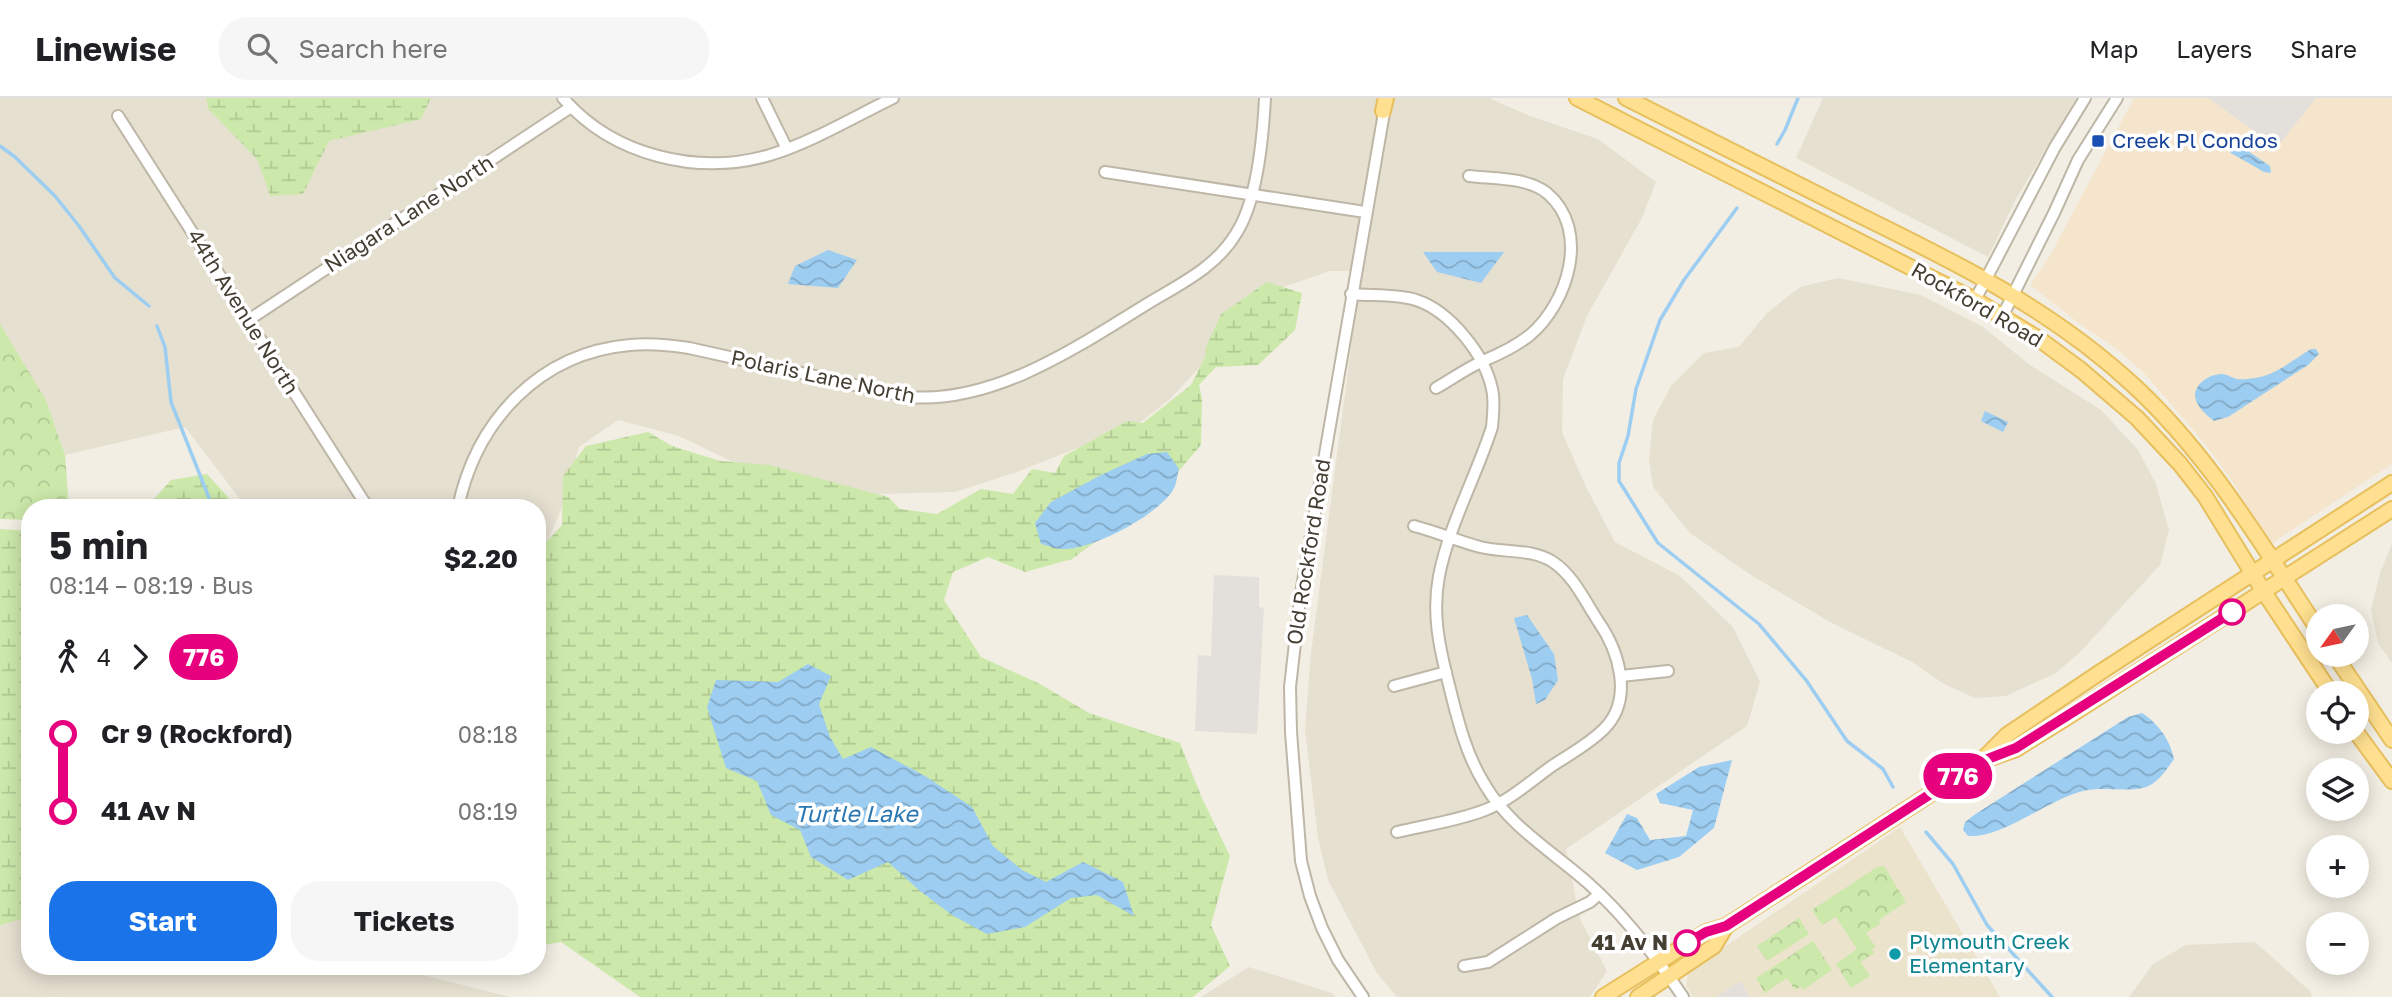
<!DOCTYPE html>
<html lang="en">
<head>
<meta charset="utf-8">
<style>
	body { margin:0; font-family:"Golos Text",sans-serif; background:#f6f6f6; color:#202124; height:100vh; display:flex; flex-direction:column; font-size:26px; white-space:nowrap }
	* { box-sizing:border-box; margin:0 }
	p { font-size:23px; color:#757577 }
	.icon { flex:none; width:38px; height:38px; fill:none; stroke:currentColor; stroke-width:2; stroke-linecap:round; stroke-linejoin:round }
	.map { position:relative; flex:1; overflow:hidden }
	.side { position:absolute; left:21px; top:401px; width:525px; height:476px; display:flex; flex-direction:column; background:#fff; border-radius:28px; box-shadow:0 4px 18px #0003 }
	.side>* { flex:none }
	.badge { padding:0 14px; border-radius:23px; font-size:24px; line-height:46px }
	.needle { width:46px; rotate:237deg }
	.controls { position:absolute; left:2306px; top:506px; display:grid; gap:14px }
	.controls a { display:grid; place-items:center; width:63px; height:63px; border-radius:50%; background:#fff; box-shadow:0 4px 18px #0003; font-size:35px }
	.map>.badge { position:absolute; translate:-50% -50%; box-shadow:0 0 0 4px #fff }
	.legs { display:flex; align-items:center; gap:10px; height:77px; padding:0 28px; font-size:23px }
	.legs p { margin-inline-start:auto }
	.headline { display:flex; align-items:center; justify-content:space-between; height:119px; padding:0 28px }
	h1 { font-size:38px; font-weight:700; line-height:52px }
	.cta { display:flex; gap:14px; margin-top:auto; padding:14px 28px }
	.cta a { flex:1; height:80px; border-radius:28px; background:#1a73e8; color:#fff; font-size:28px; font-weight:700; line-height:80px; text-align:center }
	.cta a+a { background:#f6f6f6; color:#202124 }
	ul { padding:0 28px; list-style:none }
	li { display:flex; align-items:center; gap:24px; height:77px; font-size:26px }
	li i { display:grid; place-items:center; width:10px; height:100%; margin:0 9px; background:currentColor }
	li i::after { content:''; width:18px; height:18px; margin:-9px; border:5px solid; border-radius:50%; background:#fff }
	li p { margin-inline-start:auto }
	li:first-child i { background:linear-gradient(#0000 50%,currentColor 0) }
	li:last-child i { background:linear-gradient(currentColor 50%,#0000 0) }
	header { display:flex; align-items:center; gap:42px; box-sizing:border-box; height:98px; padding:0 35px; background:#fff; border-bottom:2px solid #e0e0e0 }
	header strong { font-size:33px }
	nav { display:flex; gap:38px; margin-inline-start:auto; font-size:24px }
	.search { width:490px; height:63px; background:#f6f6f6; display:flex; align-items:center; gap:18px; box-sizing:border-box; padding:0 24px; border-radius:28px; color:#757577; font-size:26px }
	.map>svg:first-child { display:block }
	.residential { fill:#e6e0d1 }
	.commercial { fill:#f6e5cd }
	.education { fill:#ece3cd }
	.wetland { fill:url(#wetland-marsh) }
	.park { fill:url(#park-crowns) }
	.parking { fill:#e3e0dc }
	.water { fill:url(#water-waves) }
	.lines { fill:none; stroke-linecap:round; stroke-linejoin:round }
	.stream { stroke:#9dcef2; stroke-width:3.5 }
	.minor-casing { stroke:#beb6a6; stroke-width:14 }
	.major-casing { stroke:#e7bf5d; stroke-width:18 }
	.minor { stroke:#fff; stroke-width:10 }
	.major { stroke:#ffe090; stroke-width:14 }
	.line-1-casing { stroke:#fff; stroke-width:16 }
	.line-1 { stroke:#e6007e; stroke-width:10 }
	.transit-dot { fill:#1a4fb4; stroke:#fff; stroke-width:2.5 }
	.stop-1-dot { fill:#fff; stroke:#e6007e; stroke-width:3.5 }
	.culture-dot { fill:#0f9aa8; stroke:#fff; stroke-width:2.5 }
	.labels { text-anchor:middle; stroke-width:7; stroke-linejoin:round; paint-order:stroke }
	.transit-label { font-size:21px; fill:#164399; stroke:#fff; text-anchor:start }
	.street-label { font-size:21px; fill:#443e33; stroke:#fff }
	.culture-label { font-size:21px; fill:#0d838f; stroke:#fff; text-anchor:start }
	.stop-label { font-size:21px; font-weight:bold; fill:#443e33; stroke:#fff; text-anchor:end }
	.water-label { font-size:23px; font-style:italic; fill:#2a77b2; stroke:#fff }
</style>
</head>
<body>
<header>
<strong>Linewise</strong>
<div class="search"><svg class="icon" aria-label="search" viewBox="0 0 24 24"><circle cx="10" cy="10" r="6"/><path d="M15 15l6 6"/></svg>Search here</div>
<nav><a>Map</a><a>Layers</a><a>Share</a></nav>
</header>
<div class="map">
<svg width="2392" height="899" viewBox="0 0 2392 899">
	<defs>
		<pattern id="wetland-marsh" width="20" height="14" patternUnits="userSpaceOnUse" patternTransform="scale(1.75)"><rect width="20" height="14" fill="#cce8aa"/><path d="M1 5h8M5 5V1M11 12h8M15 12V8" fill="none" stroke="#b0c893"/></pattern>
		<pattern id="park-crowns" width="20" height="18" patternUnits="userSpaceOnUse" patternTransform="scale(1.75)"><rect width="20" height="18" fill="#cce8aa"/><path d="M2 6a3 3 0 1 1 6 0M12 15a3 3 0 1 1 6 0" fill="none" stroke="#b0c893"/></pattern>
		<pattern id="water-waves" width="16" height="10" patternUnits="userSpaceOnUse" patternTransform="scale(1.75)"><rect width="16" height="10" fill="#9dcef2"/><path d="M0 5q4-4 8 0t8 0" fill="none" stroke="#82a9c5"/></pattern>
	</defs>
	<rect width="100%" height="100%" fill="#f2eee3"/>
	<g class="residential">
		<path d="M 0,0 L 1489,0 L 1530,18 L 1598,41 L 1656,84 L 1642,120 L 1587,218 L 1563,281 L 1562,334 L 1586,389 L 1615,444 L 1680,478 L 1733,529 L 1760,584 L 1747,628 L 1566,751 L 1580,821 L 1607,873 L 1590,899 L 1397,899 L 1377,875 L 1328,782 L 1318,740 L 1305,632 L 1311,555 L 1361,173 L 1330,173 L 1271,193 L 1170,301 L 1138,326 L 1014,375 L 955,394 L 876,396 L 760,377 L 679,338 L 618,322 L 579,349 L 561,412 L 537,468 L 537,410 L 246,409 L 185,329 L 65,357 L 46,302 L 0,226 Z"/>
		<path d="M 1823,0 L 2076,0 L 2015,103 L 1988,159 L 1796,60 Z"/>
		<path d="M 1838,180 L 1921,197 L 1983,229 L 2030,267 L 2101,312 L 2138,352 L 2156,386 L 2169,432 L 2160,467 L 2081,553 L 2056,575 L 2006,598 L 1975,600 L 1944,586 L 1912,564 L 1830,524 L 1751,477 L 1690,435 L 1653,389 L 1649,361 L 1653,322 L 1671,288 L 1704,255 L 1739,249 L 1767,215 L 1800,189 Z"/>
		<path d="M 2392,446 L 2392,565 L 2378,545 L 2371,512 L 2380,475 Z"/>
		<path d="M 0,795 L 30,807 L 30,868 L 386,868 L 511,899 L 0,899 Z"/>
		<path d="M 2255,844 L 2310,893 L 2312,899 L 2129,899 L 2153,866 L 2186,847 Z"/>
		<path d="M 1249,869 L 1332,895 L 1335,899 L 1201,899 Z"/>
	</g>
	<path class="commercial" d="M 2134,0 L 2392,0 L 2392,366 L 2271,446 L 2230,380 L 2205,346 L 2147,278 L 2118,252 L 2081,227 L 2030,187 L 2047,163 Z"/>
	<path class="education" d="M 1900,729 L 2000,899 L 1693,899 L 1686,888 L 1688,874 Z"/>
	<g class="wetland">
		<path d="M 206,0 L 431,0 L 421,21 L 329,43 L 303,96 L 270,98 L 257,61 L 208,11 Z"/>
		<path d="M 1267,184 L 1302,195 L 1295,232 L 1258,267 L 1216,269 L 1199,287 L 1202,300 L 1201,347 L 1158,397 L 1072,461 L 1025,474 L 988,459 L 953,474 L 944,502 L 981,559 L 1040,586 L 1089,615 L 1180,645 L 1201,698 L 1230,758 L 1211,827 L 1230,868 L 1193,899 L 640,899 L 561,844 L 537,848 L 537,549 L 540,451 L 562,427 L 563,378 L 586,348 L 648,334 L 672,348 L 720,363 L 769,367 L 888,399 L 900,411 L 937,416 L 981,391 L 1013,396 L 1032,371 L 1055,375 L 1064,358 L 1127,323 L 1143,325 L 1191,287 L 1205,259 L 1206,249 L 1221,216 Z"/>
		<path d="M 207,376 L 237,409 L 147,409 L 171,382 Z"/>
		<path d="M 0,431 L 30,433 L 30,819 L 0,827 Z"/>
	</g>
	<g class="park">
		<path d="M 0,226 L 46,302 L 65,357 L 69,409 L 30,410 L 30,422 L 0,421 Z"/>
		<path d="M 1884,768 L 1906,804 L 1879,822 L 1880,826 L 1866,835 L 1876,849 L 1872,851 L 1874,855 L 1861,864 L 1870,878 L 1851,890 L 1836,866 L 1857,851 L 1836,819 L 1822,827 L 1812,812 L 1877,769 Z"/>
		<path d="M 1799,820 L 1809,836 L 1767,863 L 1757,848 Z"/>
		<path d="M 1813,843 L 1832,872 L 1803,892 L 1800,889 L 1795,892 L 1787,880 L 1765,895 L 1756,880 Z"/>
	</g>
	<g class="parking">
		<path d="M 2208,0 L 2316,0 L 2277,49 Z"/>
		<path d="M 1214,477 L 1259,479 L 1259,509 L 1264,510 L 1257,636 L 1195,633 L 1198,557 L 1211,558 Z"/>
		<path d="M 1740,883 L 1750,899 L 1716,899 Z"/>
	</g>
	<g class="water">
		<path d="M 2235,46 L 2239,47 L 2270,68 L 2271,75 L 2264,74 L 2231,55 L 2229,52 Z"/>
		<path d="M 828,152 L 857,162 L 838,190 L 788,186 L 795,168 Z"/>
		<path d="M 1423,154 L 1504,154 L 1481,185 L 1437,174 Z"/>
		<path d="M 2311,251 L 2316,251 L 2319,256 L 2308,267 L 2228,319 L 2214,323 C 2206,317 2196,308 2195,298 C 2195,285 2210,276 2222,276 C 2227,276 2232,280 2237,281 C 2245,282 2256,280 2264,278 C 2280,273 2296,260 2311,251 Z"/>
		<path d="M 1985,313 L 2008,324 L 2003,334 L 1981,323 Z"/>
		<path d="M 1167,354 L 1179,371 C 1177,377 1177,386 1173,392 C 1158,417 1091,453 1061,451 C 1055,451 1047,447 1041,446 L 1035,425 L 1051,404 L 1101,377 L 1147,356 Z"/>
		<path d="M 1527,517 L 1554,556 L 1558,582 L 1545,602 L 1536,606 L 1532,581 L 1514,520 Z"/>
		<path d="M 808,566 L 831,578 L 819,606 L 830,639 L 843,661 L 871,649 L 925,678 L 972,709 L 993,748 L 1022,772 L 1046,784 L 1083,764 L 1123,784 L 1134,818 L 1097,797 L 1071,800 L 1025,829 L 987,836 L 952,817 L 920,793 L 888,764 L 848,782 L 811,759 L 800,732 L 771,717 L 757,683 L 726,670 L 707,609 L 716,582 L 778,584 Z"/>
		<path d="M 2142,615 C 2159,626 2170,642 2174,661 C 2166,672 2157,687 2143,690 C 2124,694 2102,688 2083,693 C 2047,702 2003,740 1968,738 L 1963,732 L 1965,724 L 1974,717 L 2128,619 Z"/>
		<path d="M 1732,662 L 1714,730 L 1679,759 L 1637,772 L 1605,755 L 1627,716 L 1637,720 L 1650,742 L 1686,738 L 1693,712 L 1660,705 L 1656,696 L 1699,669 Z"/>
	</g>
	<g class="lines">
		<g class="stream">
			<path d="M 1777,46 L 1785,32 L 1798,0"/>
			<path d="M 0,48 L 15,59 L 55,98 L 79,128 L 115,180 L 149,208"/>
			<path d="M 1737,110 L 1684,182 L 1660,222 L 1636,291 L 1628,338 L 1619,365 L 1619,383 L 1658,445 L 1759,526 L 1806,582 L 1847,643 L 1883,671 L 1893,689"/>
			<path d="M 157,228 L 165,249 L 171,304 L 213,410"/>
			<path d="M 1926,734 L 1953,766 L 1987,827 L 2052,899"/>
		</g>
		<defs>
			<g id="minor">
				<path d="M 563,0 C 613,58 698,78 770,57 C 812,44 854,19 893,0"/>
				<path d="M 762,0 L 787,51"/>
				<path d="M 118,18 L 368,410"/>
				<path d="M 1105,74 L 1365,114"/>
				<path d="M 1351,196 C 1372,198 1397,196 1416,202 C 1450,213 1485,257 1492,291 C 1495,303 1493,316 1492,329 C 1476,379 1449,427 1439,478 C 1432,515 1439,548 1448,583 C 1457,619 1465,655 1485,687 C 1509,728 1553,754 1588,785 C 1623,816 1657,860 1683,899"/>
				<path d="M 1975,202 L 2055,49 L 2085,0"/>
				<path d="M 2003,217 L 2054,115 L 2078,62 L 2117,0"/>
				<path d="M 247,223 L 571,9"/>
				<path d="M 1436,290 C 1452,281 1467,270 1483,263 C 1500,256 1515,249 1530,237 C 1568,205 1591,132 1547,95 C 1527,79 1493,81 1469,78"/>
				<path d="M 458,410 C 476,323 539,255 630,247 C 650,245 670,247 689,250 L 909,299 C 994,306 1077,249 1147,206 C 1180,186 1217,169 1237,134 C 1257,102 1263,38 1265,0"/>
				<path d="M 1621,578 L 1668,573"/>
				<path d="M 1394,588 L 1446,574"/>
				<path d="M 1397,734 C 1426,727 1457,723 1485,712 C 1509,703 1531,683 1552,668 C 1570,656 1589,646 1604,631 C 1634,601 1619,553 1598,523 C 1585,503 1573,477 1553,464 C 1531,450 1504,455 1480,449 C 1458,443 1437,434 1414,428"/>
				<path d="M 1464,868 L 1488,864 L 1557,820 L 1590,804 L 1599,796"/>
				<path d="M 1363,899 L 1338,862 L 1322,830 L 1310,798 L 1301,763 L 1291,634 L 1290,589 L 1300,501 L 1385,9"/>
			</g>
			<g id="major">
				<path d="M 1577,0 L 1975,202 L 2039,241 L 2081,272 L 2137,320 L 2180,366 L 2205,398 L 2264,494 L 2331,595"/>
				<path d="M 1626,0 C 1702,38 1778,76 1853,114 C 1953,163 2048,209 2131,285 C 2209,356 2262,447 2319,533"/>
				<path d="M 1383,13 L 1386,0"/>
				<path d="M 2334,556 L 2392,642"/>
				<path d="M 2356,634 L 2392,683"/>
				<path d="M 1985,662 L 2016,651 L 2064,621 L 2392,411"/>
				<path d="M 1603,899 L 1706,834 L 1726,828 L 1980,664 L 2007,637 L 2099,575 L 2392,385"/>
				<path d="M 1638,899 L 1714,848 L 1726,828"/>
			</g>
		</defs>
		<use href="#minor" class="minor-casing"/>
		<use href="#major" class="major-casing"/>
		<use href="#minor" class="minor"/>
		<use href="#major" class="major"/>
	</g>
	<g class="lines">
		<defs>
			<path id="line-1" d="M 1687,845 L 1706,834 L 1726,828 L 1980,664 L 2016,650 L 2232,514"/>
		</defs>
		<use href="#line-1" class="line-1-casing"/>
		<use href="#line-1" class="line-1"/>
	</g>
	<rect class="transit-dot" x="2091" y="36" width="14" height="14" rx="3.5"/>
	<g class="stop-1-dot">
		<circle cx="2232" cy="514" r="12"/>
		<circle cx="1687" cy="845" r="12"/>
	</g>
	<circle class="culture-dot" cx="1895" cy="856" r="7"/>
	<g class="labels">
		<g class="transit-label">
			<text x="2112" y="50">Creek Pl Condos</text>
		</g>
		<g class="street-label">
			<text transform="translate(409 116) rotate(-33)" y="7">Niagara Lane North</text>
			<text transform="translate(1977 207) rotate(30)" y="7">Rockford Road</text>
			<text transform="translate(243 214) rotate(58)" y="7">44th Avenue North</text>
			<text transform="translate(823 279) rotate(12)" y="7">Polaris Lane North</text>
			<text transform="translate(1309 454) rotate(-81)" y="7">Old Rockford Road</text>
		</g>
		<g class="culture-label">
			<text x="1909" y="851">Plymouth Creek<tspan x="1909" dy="24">Elementary</tspan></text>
		</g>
		<g class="stop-label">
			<text x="1668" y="852">41 Av N</text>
		</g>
		<g class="water-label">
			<text x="856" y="724">Turtle Lake</text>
		</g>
	</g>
</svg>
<div class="controls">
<a><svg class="needle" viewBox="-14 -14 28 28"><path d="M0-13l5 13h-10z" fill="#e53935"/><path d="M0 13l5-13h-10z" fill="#757577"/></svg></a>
<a><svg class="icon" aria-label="locate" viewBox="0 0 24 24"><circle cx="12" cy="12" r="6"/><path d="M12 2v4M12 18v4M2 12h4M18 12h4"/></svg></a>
<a><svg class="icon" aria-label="layers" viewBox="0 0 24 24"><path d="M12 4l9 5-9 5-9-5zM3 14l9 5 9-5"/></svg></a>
<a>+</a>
<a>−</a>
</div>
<b class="badge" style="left:1958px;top:678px;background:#e6007e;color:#fff">776</b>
<section class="side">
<div class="headline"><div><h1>5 min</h1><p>08:14 – 08:19 · Bus</p></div><b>$2.20</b></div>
<div class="legs"><svg class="icon" aria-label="walk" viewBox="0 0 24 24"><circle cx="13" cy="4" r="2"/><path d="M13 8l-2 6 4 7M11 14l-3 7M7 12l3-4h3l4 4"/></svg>4<svg class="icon" aria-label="forward" viewBox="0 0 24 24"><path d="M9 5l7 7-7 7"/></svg><b class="badge" style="background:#e6007e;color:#fff">776</b></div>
<ul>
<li><i style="color:#e6007e"></i><b>Cr 9 (Rockford)</b><p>08:18</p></li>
<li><i style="color:#e6007e"></i><b>41 Av N</b><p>08:19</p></li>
</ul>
<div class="cta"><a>Start</a><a>Tickets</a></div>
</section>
</div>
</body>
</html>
